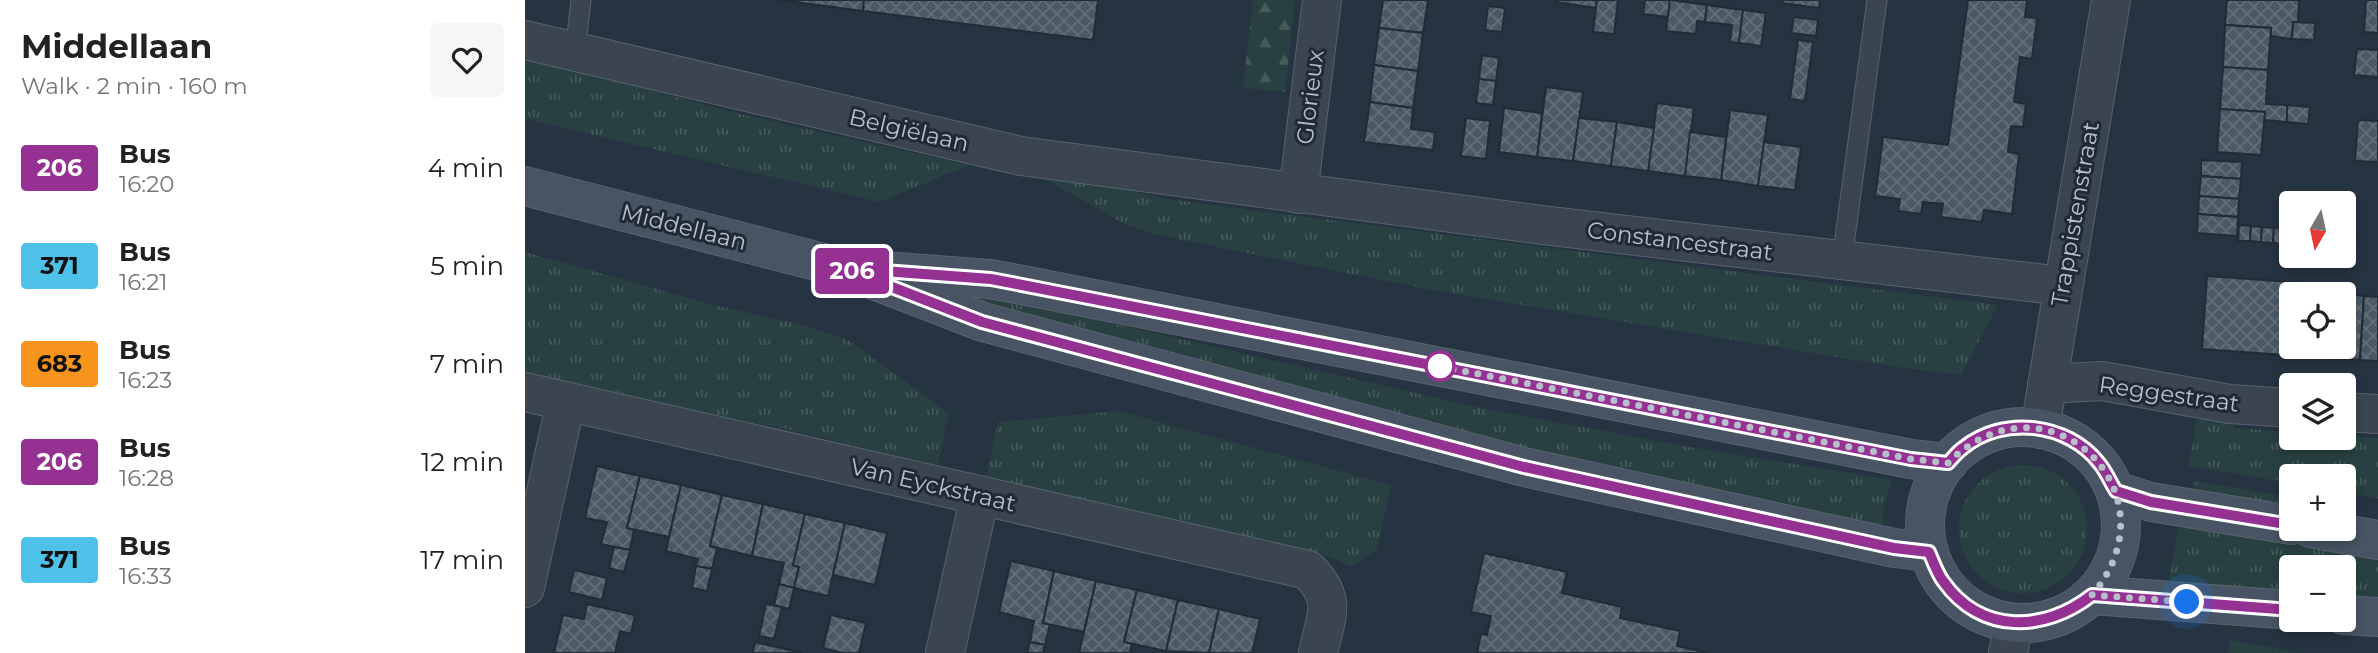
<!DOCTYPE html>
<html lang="en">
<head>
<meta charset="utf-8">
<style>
	body { margin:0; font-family:Montserrat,sans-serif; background:#f6f6f6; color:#222; height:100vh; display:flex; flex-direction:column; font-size:26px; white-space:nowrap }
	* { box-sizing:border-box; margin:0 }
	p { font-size:23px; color:#767676 }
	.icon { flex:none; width:38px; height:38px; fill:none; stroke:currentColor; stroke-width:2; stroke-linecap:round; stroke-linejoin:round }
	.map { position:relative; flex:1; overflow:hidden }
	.details { display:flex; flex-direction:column; background:#fff; width:525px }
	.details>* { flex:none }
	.badge { padding:0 14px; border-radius:5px; font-size:24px; line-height:46px }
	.needle { width:46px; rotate:189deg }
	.buttons { position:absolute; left:1754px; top:191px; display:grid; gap:14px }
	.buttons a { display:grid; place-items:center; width:77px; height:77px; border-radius:7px; background:#fff; box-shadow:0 4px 10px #0003; font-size:35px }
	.you { position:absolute; width:35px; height:35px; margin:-18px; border:5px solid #fff; border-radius:50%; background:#1a73e8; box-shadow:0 0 0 10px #1a73e833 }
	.map>.badge { position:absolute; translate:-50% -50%; box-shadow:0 0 0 4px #fff }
	.round { display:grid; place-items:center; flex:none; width:74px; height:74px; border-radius:7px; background:#f6f6f6 }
	.head { display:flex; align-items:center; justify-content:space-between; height:119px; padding:0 21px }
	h1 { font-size:33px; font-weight:700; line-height:52px }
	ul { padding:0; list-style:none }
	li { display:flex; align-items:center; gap:21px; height:98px; padding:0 21px }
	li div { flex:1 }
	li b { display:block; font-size:26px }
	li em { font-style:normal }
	li .badge { min-width:77px; font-weight:700; text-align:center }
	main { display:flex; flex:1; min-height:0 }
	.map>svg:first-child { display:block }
	.grass { fill:url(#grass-tufts) }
	.forest { fill:url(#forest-firs) }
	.building { fill:url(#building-cross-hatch); stroke:#212c37; stroke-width:2 }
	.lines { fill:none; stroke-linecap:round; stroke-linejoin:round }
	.lane-casing { stroke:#58636d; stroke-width:21 }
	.street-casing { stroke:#58636d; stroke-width:40 }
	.secondary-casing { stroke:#58636d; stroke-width:40 }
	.lane { stroke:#3a4550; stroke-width:19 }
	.street { stroke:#3a4550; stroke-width:38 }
	.secondary { stroke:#485463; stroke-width:38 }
	.line-casing { stroke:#fff; stroke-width:16 }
	.line { stroke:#953192; stroke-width:10 }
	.walk { stroke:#b6c0ca; stroke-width:7; stroke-dasharray:0 12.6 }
	.stop-dot { fill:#fff; stroke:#953192; stroke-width:3.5 }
	.labels { text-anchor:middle; stroke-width:6; stroke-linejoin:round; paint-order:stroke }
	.street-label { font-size:23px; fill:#b6c0ca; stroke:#1f2a35 }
</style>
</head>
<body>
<main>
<section class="details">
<div class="head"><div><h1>Middellaan</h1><p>Walk · 2 min · 160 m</p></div><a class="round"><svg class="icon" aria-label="heart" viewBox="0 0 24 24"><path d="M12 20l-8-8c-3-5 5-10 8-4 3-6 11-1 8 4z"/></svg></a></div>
<ul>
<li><span class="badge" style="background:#953192;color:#fff">206</span><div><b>Bus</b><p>16:20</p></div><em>4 min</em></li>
<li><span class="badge" style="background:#4ec1e8;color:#111">371</span><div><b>Bus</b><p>16:21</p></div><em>5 min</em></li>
<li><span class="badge" style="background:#f7941d;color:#111">683</span><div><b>Bus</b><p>16:23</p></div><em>7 min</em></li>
<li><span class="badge" style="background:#953192;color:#fff">206</span><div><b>Bus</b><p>16:28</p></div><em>12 min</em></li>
<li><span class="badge" style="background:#4ec1e8;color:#111">371</span><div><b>Bus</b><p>16:33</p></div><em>17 min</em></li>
</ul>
</section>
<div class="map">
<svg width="1853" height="653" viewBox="0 0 1853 653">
	<defs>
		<pattern id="grass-tufts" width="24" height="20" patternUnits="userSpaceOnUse" patternTransform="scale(1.75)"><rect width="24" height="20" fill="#284041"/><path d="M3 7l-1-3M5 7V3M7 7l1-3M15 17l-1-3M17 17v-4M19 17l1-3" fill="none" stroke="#455a5b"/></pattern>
		<pattern id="forest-firs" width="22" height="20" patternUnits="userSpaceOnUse" patternTransform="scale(1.75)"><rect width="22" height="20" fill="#284041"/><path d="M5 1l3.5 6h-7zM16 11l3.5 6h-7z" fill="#455a5b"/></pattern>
		<pattern id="building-cross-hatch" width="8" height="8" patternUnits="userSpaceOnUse" patternTransform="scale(1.75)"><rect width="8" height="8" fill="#4a5966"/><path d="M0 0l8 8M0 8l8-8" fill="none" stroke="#626f7b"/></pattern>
	</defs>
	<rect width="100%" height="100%" fill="#263340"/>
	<g class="grass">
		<path d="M 0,56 L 210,113 L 444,165 L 355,202 L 0,119 Z"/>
		<path d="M 520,179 L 567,183 L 642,199 L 1473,305 L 1436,375 L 1379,368 L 912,291 L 633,235 L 601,225 Z"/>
		<path d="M 0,252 L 192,306 L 274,324 L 323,340 L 424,413 L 413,465 L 247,426 L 200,418 L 187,419 L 163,409 L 96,393 L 55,387 L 0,375 Z"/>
		<path d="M 413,287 L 486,300 L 951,407 L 1159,446 L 1367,480 L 1359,505 L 1357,535 L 1225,508 L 442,304 Z"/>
		<path d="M 594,411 L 866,485 L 852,551 L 825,567 L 808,558 L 780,549 L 461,477 L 473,422 Z"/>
		<path d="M 1673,412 L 1708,417 L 1709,428 L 1766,432 L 1766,438 L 1818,438 L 1818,436 L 1853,438 L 1853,498 L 1818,492 L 1818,476 L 1766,476 L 1766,483 L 1664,466 Z"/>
		<circle cx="1498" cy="529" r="64"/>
		<path d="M 1669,481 L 1766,497 L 1766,509 L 1667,493 Z"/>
		<path d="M 1654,525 L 1853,557 L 1853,608 L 1818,604 L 1818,567 L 1766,567 L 1766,598 L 1644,583 Z"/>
		<path d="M 1705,640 L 1775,653 L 1703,653 Z"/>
	</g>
	<path class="forest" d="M 728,0 L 770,0 L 760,92 L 718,88 Z"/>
	<g class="building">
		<path d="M 255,0 L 339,0 L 338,11 Z"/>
		<path d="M 339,0 L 573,0 L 568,40 L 338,11 Z"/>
		<path d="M 858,0 L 903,0 L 898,33 L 854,28 Z"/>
		<path d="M 1031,0 L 1072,0 L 1071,8 L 1031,2 Z"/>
		<path d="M 1072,0 L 1093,0 L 1089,34 L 1068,32 Z"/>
		<path d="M 1120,0 L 1145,0 L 1143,17 L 1118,14 Z"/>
		<path d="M 1145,0 L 1182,5 L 1180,22 L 1172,21 L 1171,34 L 1141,31 Z"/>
		<path d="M 1258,0 L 1295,0 L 1294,8 L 1257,3 Z"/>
		<path d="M 1443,0 L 1502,0 L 1500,17 L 1512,18 L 1507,59 L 1495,57 L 1489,102 L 1501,104 L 1498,127 L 1486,126 L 1483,152 L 1494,154 L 1487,214 L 1459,210 L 1457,222 L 1416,217 L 1418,204 L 1398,202 L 1396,214 L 1373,211 L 1375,199 L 1353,196 L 1352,198 L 1350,198 L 1358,137 L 1423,145 Z"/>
		<path d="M 1702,0 L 1774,0 L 1773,22 L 1768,22 L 1767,39 L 1746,36 L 1746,28 L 1700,25 Z"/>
		<path d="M 1841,0 L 1853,0 L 1853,33 L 1839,32 Z"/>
		<path d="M 1182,5 L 1218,10 L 1214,43 L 1205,42 L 1207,25 L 1180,22 Z"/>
		<path d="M 963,6 L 980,8 L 977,32 L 960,30 Z"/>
		<path d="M 1218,10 L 1241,13 L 1236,46 L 1214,43 Z"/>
		<path d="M 1269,17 L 1293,20 L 1291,36 L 1266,33 Z"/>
		<path d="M 1768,22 L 1790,23 L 1789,40 L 1767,39 Z"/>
		<path d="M 1700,25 L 1746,28 L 1743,70 L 1698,67 Z"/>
		<path d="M 854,28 L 898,33 L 893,71 L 849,65 Z"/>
		<path d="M 1273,40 L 1288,42 L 1280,101 L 1265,99 Z"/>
		<path d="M 1832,49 L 1853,50 L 1853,77 L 1829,75 Z"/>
		<path d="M 957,55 L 974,58 L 971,81 L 954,79 Z"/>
		<path d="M 849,65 L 893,71 L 888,108 L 845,102 Z"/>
		<path d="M 1698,67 L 1743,70 L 1741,104 L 1762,105 L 1762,122 L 1739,120 L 1740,112 L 1695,109 Z"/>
		<path d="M 954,79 L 971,81 L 968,105 L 951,103 Z"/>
		<path d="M 1021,87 L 1058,92 L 1048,161 L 1012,157 Z"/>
		<path d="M 845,102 L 888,108 L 886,129 L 910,132 L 908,150 L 839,142 Z"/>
		<path d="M 1132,103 L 1169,108 L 1160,176 L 1123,171 Z"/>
		<path d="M 1762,105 L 1785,107 L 1783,124 L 1762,122 Z"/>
		<path d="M 979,108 L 1017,113 L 1012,157 L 974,152 Z"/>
		<path d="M 1695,109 L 1740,112 L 1736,155 L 1692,152 Z"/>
		<path d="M 1205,110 L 1243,115 L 1233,186 L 1196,180 Z"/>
		<path d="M 941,118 L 965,121 L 961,159 L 936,156 Z"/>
		<path d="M 1054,118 L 1092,122 L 1086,166 L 1048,161 Z"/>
		<path d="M 1833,120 L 1853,121 L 1853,162 L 1830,161 Z"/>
		<path d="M 1092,122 L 1129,128 L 1123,171 L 1086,166 Z"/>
		<path d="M 1165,132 L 1201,137 L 1196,180 L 1160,176 Z"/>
		<path d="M 1239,142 L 1276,147 L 1270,190 L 1233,186 Z"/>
		<path d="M 1676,160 L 1717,162 L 1716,179 L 1676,176 Z"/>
		<path d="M 1676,176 L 1716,179 L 1714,199 L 1674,196 Z"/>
		<path d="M 1674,196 L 1714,199 L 1713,217 L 1673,214 Z"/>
		<path d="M 1673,214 L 1713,217 L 1712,236 L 1672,233 Z"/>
		<path d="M 1714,225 L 1726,226 L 1725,241 L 1713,241 Z"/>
		<path d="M 1726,226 L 1737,227 L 1736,242 L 1725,241 Z"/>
		<path d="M 1737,227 L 1749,228 L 1748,243 L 1736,242 Z"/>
		<path d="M 1749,228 L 1760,228 L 1759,244 L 1748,243 Z"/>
		<path d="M 1818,232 L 1831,233 L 1830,246 L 1818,245 Z"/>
		<path d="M 1682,276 L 1780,283 L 1778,294 L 1766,294 L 1766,346 L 1774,346 L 1774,356 L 1677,349 Z"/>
		<path d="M 1818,294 L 1839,296 L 1835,360 L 1805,358 L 1805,346 L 1818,346 Z"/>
		<path d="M 1839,296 L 1853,297 L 1853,361 L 1835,360 Z"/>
		<path d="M 1774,346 L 1805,346 L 1805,358 L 1774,356 Z"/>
		<path d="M 72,466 L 115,476 L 102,528 L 109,529 L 105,550 L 76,544 L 82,522 L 60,518 Z"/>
		<path d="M 115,476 L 156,485 L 144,537 L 102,528 Z"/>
		<path d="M 156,485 L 197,495 L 185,546 L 192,548 L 187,569 L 171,566 L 173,559 L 141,551 Z"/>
		<path d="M 197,495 L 238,504 L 227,556 L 185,546 Z"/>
		<path d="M 238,504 L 280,514 L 268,565 L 274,567 L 269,588 L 254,584 L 259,563 L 227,556 Z"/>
		<path d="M 280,514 L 320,523 L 303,596 L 269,588 L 274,567 L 268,565 Z"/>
		<path d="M 320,523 L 362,533 L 350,585 L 308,575 Z"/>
		<path d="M 89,547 L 105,550 L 99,572 L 84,568 Z"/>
		<path d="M 959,553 L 1042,572 L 1037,593 L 1097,607 L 1095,618 L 1155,631 L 1152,646 L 1183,653 L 952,653 L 956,634 L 962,635 L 966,616 L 946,612 Z"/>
		<path d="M 486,561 L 529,571 L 518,623 L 525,624 L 520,645 L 505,642 L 509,621 L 474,612 Z"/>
		<path d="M 171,566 L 187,569 L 182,591 L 167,588 Z"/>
		<path d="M 49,570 L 82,578 L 77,600 L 44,592 Z"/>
		<path d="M 529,571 L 571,581 L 559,632 L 518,623 Z"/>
		<path d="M 571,581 L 612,590 L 599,642 L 607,643 L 605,653 L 554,653 Z"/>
		<path d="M 254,584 L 269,588 L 264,609 L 249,605 Z"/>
		<path d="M 612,590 L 653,600 L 641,651 L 599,642 Z"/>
		<path d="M 653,600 L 694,609 L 684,653 L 641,651 Z"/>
		<path d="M 62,604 L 110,615 L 106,634 L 95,631 L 90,653 L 29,653 L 38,615 L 59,619 Z"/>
		<path d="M 241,604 L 257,607 L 249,639 L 234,636 Z"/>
		<path d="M 694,609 L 735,619 L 727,653 L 684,653 Z"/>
		<path d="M 306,615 L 341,623 L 334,653 L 318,653 L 298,648 Z"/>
		<path d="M 230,642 L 277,653 L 228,653 Z"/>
		<path d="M 505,642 L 520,645 L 518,653 L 502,653 Z"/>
	</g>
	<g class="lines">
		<defs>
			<g id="lane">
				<path d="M 50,53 L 56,0"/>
				<path d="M 1317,260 L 1352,0"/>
			</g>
			<g id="street">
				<path d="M 0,40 L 496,156 L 1017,225 L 1537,286"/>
				<path d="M 773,194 L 797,0"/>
				<path d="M 1522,384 L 1577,381 L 1705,404 L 1766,408"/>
				<path d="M 0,392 L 783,570 C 813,600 801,616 793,653"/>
				<path d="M 1818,412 L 1853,414"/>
				<path d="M 1515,429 L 1586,0"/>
				<path d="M 0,588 L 41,401"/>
				<path d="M 420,653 L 455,495"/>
				<path d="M 1483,653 L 1489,623"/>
			</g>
			<g id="secondary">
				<path d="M 0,186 L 318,268 L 458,322 L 999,467 L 1369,548 L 1404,552"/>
				<path d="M 359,271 L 465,279 L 492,284 L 1386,459 L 1423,463"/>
				<circle cx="1498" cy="525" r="98"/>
				<path d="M 1591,491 L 1626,502 L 1766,525"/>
				<path d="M 1785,528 L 1853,540"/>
				<path d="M 1567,595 L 1766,610"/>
				<path d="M 1818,615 L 1853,617"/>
			</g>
		</defs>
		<use href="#lane" class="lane-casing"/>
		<use href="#street" class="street-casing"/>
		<use href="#secondary" class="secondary-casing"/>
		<use href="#lane" class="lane"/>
		<use href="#street" class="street"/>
		<use href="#secondary" class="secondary"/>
	</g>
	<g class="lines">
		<defs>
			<path id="line" d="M 1766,525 L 1626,502 L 1591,491 C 1585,482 1581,471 1574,463 C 1543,423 1478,415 1438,448 C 1432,452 1428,458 1423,463 L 1386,459 L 492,284 L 466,279 L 318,268 L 457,322 L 999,467 L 1369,548 L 1404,552 C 1408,561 1412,573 1418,581 C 1456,635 1520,632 1567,595 L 1766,610"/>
		</defs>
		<use href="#line" class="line-casing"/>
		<use href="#line" class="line"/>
		<path class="walk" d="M 915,366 L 903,364 L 1386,459 L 1423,463 C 1521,365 1655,492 1567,595 L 1662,602"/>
	</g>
	<circle class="stop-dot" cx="915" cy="366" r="14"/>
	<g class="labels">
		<g class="street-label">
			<text transform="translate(785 97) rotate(-83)" y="8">Glorieux</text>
			<text transform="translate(384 130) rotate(13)" y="8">Belgiëlaan</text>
			<text transform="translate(1550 214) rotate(-80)" y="8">Trappistenstraat</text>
			<text transform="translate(159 227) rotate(14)" y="8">Middellaan</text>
			<text transform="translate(1155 241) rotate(7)" y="8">Constancestraat</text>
			<text transform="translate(1644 394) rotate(8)" y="8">Reggestraat</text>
			<text transform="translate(408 485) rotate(13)" y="8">Van Eyckstraat</text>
		</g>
	</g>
</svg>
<div class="buttons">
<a><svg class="needle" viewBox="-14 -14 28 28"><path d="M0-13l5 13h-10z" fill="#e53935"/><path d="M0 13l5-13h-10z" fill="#767676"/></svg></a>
<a><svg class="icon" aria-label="locate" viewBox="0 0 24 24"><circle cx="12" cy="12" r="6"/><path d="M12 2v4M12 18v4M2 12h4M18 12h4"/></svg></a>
<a><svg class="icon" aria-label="layers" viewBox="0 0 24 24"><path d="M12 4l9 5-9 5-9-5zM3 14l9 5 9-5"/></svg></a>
<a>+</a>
<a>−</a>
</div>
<div class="you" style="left:1662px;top:602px"></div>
<b class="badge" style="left:327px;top:271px;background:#953192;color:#fff">206</b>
</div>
</main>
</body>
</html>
